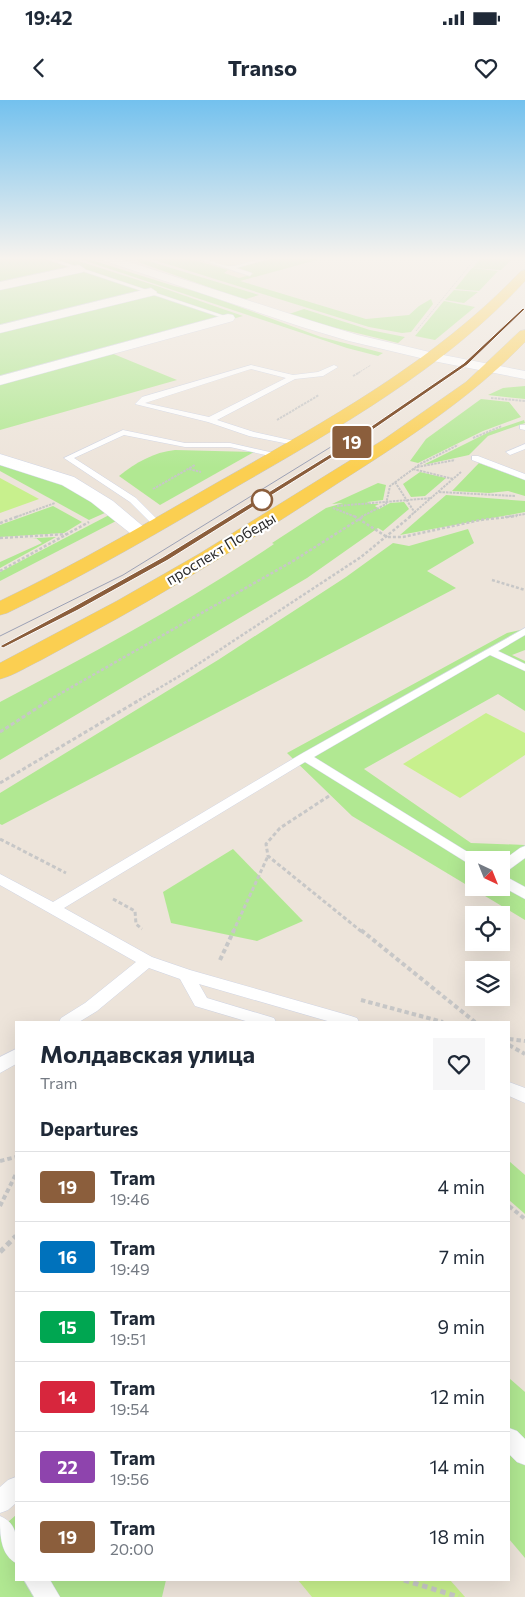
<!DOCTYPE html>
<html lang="en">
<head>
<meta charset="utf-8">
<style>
	body { margin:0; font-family:Commissioner,sans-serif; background:#f6f6f7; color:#1f2937; height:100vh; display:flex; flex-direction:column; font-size:19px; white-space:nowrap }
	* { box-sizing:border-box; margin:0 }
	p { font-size:16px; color:#747a83 }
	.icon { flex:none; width:28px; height:28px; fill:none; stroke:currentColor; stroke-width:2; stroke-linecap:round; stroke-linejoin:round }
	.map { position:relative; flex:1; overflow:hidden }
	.details { position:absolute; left:15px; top:921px; width:495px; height:560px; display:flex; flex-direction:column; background:#fff; border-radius:0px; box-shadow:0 5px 20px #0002 }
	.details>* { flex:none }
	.badge { padding:0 10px; border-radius:4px; font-size:18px; line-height:32px }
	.needle { width:32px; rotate:137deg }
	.buttons { position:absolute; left:465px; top:751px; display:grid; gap:10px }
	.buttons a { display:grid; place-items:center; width:45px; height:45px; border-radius:0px; background:#fff; box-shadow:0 5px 20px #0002; font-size:25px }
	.map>.badge { position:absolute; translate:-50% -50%; box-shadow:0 0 0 2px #fff }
	h2 { padding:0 25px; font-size:19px; line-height:45px }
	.round { display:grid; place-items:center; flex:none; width:52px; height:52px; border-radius:0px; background:#f6f6f7 }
	.head { display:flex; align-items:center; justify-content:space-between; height:85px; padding:0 25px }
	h1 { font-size:24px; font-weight:700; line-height:38px }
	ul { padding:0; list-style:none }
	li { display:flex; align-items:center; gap:15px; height:70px; padding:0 25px; border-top:1px solid #e0e1e3 }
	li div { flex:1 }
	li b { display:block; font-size:19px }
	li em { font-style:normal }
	li .badge { min-width:55px; font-weight:700; text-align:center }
	.status { display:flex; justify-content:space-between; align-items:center; height:35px; padding:0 25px; background:#fff; direction:ltr }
	.status svg { height:14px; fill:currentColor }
	header { display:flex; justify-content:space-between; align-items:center; height:65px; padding:0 25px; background:#fff; font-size:22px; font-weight:700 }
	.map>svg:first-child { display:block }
	.education { fill:#f0e2c8 }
	.green { fill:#b1e892; fill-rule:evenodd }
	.pitch { fill:#c8f08d }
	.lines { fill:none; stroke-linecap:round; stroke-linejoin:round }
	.lane-casing { stroke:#cfd4e4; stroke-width:1 }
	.street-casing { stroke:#cfd4e4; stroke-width:1 }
	.secondary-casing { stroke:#cfd4e4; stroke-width:1 }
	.primary-casing { stroke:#c7c7c7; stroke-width:1 }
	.path-far5 { stroke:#c7c7c7; stroke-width:1; stroke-dasharray:2 1; stroke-linecap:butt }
	.path-far4 { stroke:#c7c7c7; stroke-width:2; stroke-dasharray:2.5 1; stroke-linecap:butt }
	.path-far3 { stroke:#c7c7c7; stroke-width:2.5; stroke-dasharray:3 2; stroke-linecap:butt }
	.path-far2 { stroke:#c7c7c7; stroke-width:3; stroke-dasharray:4 2.5; stroke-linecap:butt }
	.path-far1 { stroke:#c7c7c7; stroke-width:4; stroke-dasharray:4.5 3; stroke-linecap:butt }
	.path { stroke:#c7c7c7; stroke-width:5; stroke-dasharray:5.5 4; stroke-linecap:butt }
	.lane { fill:#fff; fill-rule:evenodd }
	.street { fill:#fff; fill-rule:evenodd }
	.secondary { fill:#fff; fill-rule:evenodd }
	.primary { fill:#fbcf51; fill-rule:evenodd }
	.tram { stroke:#9ca1b5; stroke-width:1 }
	.line { fill:#8b5e3c; stroke:#fff }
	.stop-dot { fill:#fff; stroke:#8b5e3c; stroke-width:2.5 }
	.labels { text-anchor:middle; stroke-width:4.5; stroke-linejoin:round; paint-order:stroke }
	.far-street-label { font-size:15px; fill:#292929; stroke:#fff }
</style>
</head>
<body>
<div class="status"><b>19:42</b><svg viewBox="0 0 49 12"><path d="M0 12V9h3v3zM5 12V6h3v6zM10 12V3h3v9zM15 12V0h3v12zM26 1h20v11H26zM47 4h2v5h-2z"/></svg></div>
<header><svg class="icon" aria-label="back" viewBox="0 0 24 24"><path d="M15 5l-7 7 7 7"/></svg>Transo<svg class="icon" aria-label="heart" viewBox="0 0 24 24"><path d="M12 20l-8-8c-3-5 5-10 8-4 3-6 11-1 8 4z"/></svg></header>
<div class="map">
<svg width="525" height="1497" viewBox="0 0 525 1497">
	<rect width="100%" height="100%" fill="#ede4da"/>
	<path class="education" d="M 167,159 L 320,159 L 239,181 Z"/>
	<g class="green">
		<path d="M 0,159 L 72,159 L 157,186 L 243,216 L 111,253 L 177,280 L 0,330 Z"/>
		<path d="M 80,159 L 88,159 L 174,186 L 199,192 L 321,237 L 383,253 L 378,256 L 347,248 Z"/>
		<path d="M 135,159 L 142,159 L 259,195 L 246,199 L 239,198 L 141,163 Z"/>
		<path d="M 151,159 L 190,159 L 228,170 L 224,173 L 239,178 L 254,174 L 239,168 L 240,167 L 269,159 L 320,159 L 240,181 L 366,219 L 409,215 L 419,206 L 431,199 L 433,204 L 411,232 L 402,233 L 369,227 Z"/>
		<path d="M 479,159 L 512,159 L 501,170 L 473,168 Z"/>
		<path d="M 472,168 L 498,171 L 479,191 L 455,189 Z"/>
		<path d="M 454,190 L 478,192 L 464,203 L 445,200 Z"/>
		<path d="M 444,201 L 475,207 L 435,240 L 415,236 Z"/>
		<path d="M 304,209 L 370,230 L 405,237 L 398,243 L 328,226 L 289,214 Z"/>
		<path d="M 525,286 L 525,299 L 488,295 L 503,288 Z"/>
		<path d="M 481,299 L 509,302 L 521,317 L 483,331 L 418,363 L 410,361 L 426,339 Z"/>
		<path d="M 524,320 L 525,323 L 488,336 L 469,355 L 423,365 L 489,332 Z"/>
		<path d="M 175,350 L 254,352 L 160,405 L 119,376 C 135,363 154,352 175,350 Z"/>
		<path d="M 0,363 L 64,385 L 107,412 L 89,420 L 0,371 Z"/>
		<path d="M 479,363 L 525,380 L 525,396 L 508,391 L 489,393 L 452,391 Z"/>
		<path d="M 420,372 L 446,378 L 425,396 L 411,397 L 403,384 Z"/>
		<path d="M 378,383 L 386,385 L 383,400 L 367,402 L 371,404 L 379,404 L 375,406 L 379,409 L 390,403 L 404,402 L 409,409 L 383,431 L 378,428 L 307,478 L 0,660 L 0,602 C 93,553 187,503 274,444 L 272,443 L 326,408 L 343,403 L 332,404 Z"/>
		<path d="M 446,395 L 525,401 L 525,412 L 400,435 Z"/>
		<path d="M 53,406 L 82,422 L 64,433 L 0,437 L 0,425 Z"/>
		<path d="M 111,414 L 118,420 L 0,481 L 0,472 Z"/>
		<path d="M 468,429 L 474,443 L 427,471 L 456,488 L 2,725 L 0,724 L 0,693 L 218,560 L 346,477 L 393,443 L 409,446 Z"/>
		<path d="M 56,437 L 0,468 L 0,462 L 42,443 L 36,438 L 0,440 Z"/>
		<path d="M 525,529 L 525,550 L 512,555 L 525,561 L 525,611 L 498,594 L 364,669 L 471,743 L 525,745 L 525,820 L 352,716 L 287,653 L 507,533 ZM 474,760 L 501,760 L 501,788 L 474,788 Z"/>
		<path d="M 233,749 L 303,821 L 257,841 L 171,823 L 163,792 Z"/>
		<path d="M 509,1061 L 525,1075 L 525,1114 L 509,1100 Z"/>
		<path d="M 509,1278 L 525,1292 L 525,1458 L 509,1439 Z"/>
		<path d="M 16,1415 L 16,1480 L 166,1480 L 162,1497 L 0,1497 L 0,1429 Z"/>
	</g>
	<g class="pitch">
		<path d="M 0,378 L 39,399 L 0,413 Z"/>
		<path d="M 486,613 L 525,633 L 525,655 L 460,698 L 403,664 Z"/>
		<path d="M 298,1480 L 450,1480 L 465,1497 L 312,1497 Z"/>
	</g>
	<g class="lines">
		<defs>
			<g id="lane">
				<path d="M 46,159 L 54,159 L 231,218 L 226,219 Z"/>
				<path d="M 198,159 C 209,158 218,165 229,166 C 242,166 255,158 268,159 L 236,168 L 252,173 L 250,176 Z"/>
				<path d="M 251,265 L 293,275 L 318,272 L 334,265 L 338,267 L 323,276 L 295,279 L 217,320 L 254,332 L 299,342 L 299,346 L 249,336 L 208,322 L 135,304 L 142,297 ZM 251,269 L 286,278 L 209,317 L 145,303 Z"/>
				<path d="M 520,325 L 525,325 L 525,330 L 520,329 Z"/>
				<path d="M 123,330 L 185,343 L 230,343 L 283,355 L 279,358 L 230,347 L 185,347 L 124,335 L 74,358 L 136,398 L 161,423 L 161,427 L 155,427 L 130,402 L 64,358 Z"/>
				<path d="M 525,344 L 525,349 L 510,355 L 506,352 Z"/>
				<path d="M 472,356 L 478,356 L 525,374 L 525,380 L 472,360 Z"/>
				<path d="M 525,528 L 525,535 L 498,551 L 525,564 L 525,571 L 490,555 L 314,657 L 479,759 L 480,760 L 474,760 L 474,767 L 305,662 L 64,808 L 152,857 L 190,870 L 351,916 L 357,918 L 359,922 L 331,922 L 199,884 L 207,898 L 274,918 L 276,922 L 249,922 L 195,906 L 180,879 L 149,868 L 97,911 L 79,922 L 59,922 L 61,918 L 85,903 L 136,862 L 0,785 L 0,774 L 53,802 L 301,654 Z"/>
				<path d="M 525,746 L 525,758 L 506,772 L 501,774 L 501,762 L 520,748 Z"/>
				<path d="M 501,774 L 525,787 L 525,799 L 501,786 Z"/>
				<path d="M 16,949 L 16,964 L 0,973 L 0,957 Z"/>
				<path d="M 509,982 L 525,988 L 525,1003 L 509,996 Z"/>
				<path d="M 509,1328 L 517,1331 L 525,1339 L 525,1365 L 517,1362 L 509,1354 Z"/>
				<path d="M 16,1377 L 16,1403 L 8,1410 L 0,1413 L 0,1387 L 8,1380 Z"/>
				<path d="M 0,1416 C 20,1424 17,1444 16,1463 C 0,1454 0,1434 0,1416 Z"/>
				<path d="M 24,1480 L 50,1480 L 60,1497 L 34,1497 Z"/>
			</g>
			<g id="street">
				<path d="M 103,159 L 120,159 L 312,221 L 358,235 L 438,254 L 440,257 L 438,260 L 433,261 L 349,241 L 302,227 L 105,161 Z"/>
				<path d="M 79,165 L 85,169 L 83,172 L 0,190 L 0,182 Z"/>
				<path d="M 151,188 L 157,192 L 155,195 L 0,233 L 0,225 Z"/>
				<path d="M 228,214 L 233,215 L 235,218 L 233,221 L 0,285 L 0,276 Z"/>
				<path d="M 0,354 L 74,377 L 113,401 L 151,433 L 149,437 L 142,439 L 135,437 L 91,402 L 62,385 L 0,365 Z"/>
			</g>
			<path id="secondary" d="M 433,253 L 525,271 L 525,279 L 428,260 L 426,257 L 428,254 Z"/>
			<g id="primary">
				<path d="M 525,170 L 525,181 C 445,268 338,328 236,387 C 161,431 86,475 7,513 L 0,515 L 0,501 C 75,465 147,423 220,381 C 326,321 436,261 521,171 Z"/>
				<path d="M 525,230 L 525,242 C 470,299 404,341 338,383 C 266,430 193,476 118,518 C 92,532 67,546 41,560 C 28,566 15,575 0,579 L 0,563 L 117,501 L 199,454 L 383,340 L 466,282 L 520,231 Z"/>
			</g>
		</defs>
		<use href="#lane" class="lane-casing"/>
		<use href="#street" class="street-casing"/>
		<use href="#secondary" class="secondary-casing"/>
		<use href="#primary" class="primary-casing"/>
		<g class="path-far5">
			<path d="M 416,231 L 475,159"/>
			<path d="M 358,273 L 371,265"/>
		</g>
		<g class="path-far4">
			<path d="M 353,276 L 360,272"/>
			<path d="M 491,298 L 525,301"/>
			<path d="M 277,320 L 319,295"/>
			<path d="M 473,338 L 502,326"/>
			<path d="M 417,367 L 455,360"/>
			<path d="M 189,369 L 201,372"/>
			<path d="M 413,369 L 453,379"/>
			<path d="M 395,382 L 415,413"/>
			<path d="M 153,389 L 195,365"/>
			<path d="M 439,392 L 515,396"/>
			<path d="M 337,406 L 432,398"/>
			<path d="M 333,408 L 356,417"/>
			<path d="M 16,417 L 55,403"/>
			<path d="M 361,417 L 386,404 L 390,386 L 420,364 L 458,345"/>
			<path d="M 409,417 L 461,372"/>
			<path d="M 505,417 L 525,414"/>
		</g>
		<g class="path-far3">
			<path d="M 354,416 L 387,437 L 403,437 L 480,420 L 517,416"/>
			<path d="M 0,423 L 19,416"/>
			<path d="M 0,438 L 67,434"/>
			<path d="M 0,471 L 89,422"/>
			<path d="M 492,480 L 525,490"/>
			<path d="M 49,600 L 293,461 L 364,416"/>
			<path d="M 139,600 L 183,574 L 361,457 L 411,416"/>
		</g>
		<g class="path-far2">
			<path d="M 0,632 L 51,599"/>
			<path d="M 0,683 L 141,599"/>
			<path d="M 329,696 L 280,728 L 266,744 L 268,756 L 362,832"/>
			<path d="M 0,739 L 66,773"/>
			<path d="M 113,799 L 135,811 L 136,824 L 142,829"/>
			<path d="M 233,832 L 268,756"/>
		</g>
		<g class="path-far1">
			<path d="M 361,830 L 475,922"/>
			<path d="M 220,860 L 234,830"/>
			<path d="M 361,900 L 443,922"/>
			<path d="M 509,939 L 525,941"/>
			<path d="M 509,945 L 525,954"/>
			<path d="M 0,1061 L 16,1057"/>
			<path d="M 0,1106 L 16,1074"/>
			<path d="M 509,1106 L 525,1119"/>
		</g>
		<g class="path">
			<path d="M 0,1152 L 16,1136"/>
			<path d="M 404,1480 L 459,1497"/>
		</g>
		<use href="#lane" class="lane"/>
		<use href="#street" class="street"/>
		<use href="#secondary" class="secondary"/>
		<use href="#primary" class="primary"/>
		<g class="tram">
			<path d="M 0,536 L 123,475 L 347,337"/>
			<path d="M 0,546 L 76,509 L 165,459 L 334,354 L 466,264 L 525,209"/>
		</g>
	</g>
	<linearGradient id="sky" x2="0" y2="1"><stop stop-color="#73c1ee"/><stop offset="0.43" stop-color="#f7f3ee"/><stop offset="1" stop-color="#f7f3ee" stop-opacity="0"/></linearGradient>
	<rect width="525" height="368" fill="url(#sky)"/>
	<path class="line" d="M 523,208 L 525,209 L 467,265 L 336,355 L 168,460 L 78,510 L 3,548 L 0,546 L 73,507 L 163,457 L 332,353 L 464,263 Z"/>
	<circle class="stop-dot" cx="262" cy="400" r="10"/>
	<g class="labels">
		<g class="far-street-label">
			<text transform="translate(221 449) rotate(-31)" y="5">проспект Победы</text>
		</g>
	</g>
</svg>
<div class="buttons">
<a><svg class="needle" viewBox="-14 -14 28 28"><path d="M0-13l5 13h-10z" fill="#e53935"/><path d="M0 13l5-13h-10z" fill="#747a83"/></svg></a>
<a><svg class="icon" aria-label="locate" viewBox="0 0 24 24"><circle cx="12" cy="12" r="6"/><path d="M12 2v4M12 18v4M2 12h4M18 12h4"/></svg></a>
<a><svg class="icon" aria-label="layers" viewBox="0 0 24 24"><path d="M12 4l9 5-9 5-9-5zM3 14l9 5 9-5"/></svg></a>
</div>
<b class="badge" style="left:352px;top:342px;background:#8b5e3c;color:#fff">19</b>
<section class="details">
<div class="head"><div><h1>Молдавская улица</h1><p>Tram</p></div><a class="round"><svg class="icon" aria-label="heart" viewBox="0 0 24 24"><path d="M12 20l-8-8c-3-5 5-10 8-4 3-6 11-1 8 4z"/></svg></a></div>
<h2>Departures</h2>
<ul>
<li><span class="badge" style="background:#8b5e3c;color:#fff">19</span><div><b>Tram</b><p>19:46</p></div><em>4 min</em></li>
<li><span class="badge" style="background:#0072bc;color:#fff">16</span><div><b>Tram</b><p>19:49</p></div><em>7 min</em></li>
<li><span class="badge" style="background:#00a651;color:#fff">15</span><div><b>Tram</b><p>19:51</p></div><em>9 min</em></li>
<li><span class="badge" style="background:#d7263d;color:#fff">14</span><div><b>Tram</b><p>19:54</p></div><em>12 min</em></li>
<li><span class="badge" style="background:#8e44ad;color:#fff">22</span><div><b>Tram</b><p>19:56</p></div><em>14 min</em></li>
<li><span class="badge" style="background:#8b5e3c;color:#fff">19</span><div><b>Tram</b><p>20:00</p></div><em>18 min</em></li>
</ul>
</section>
</div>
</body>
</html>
